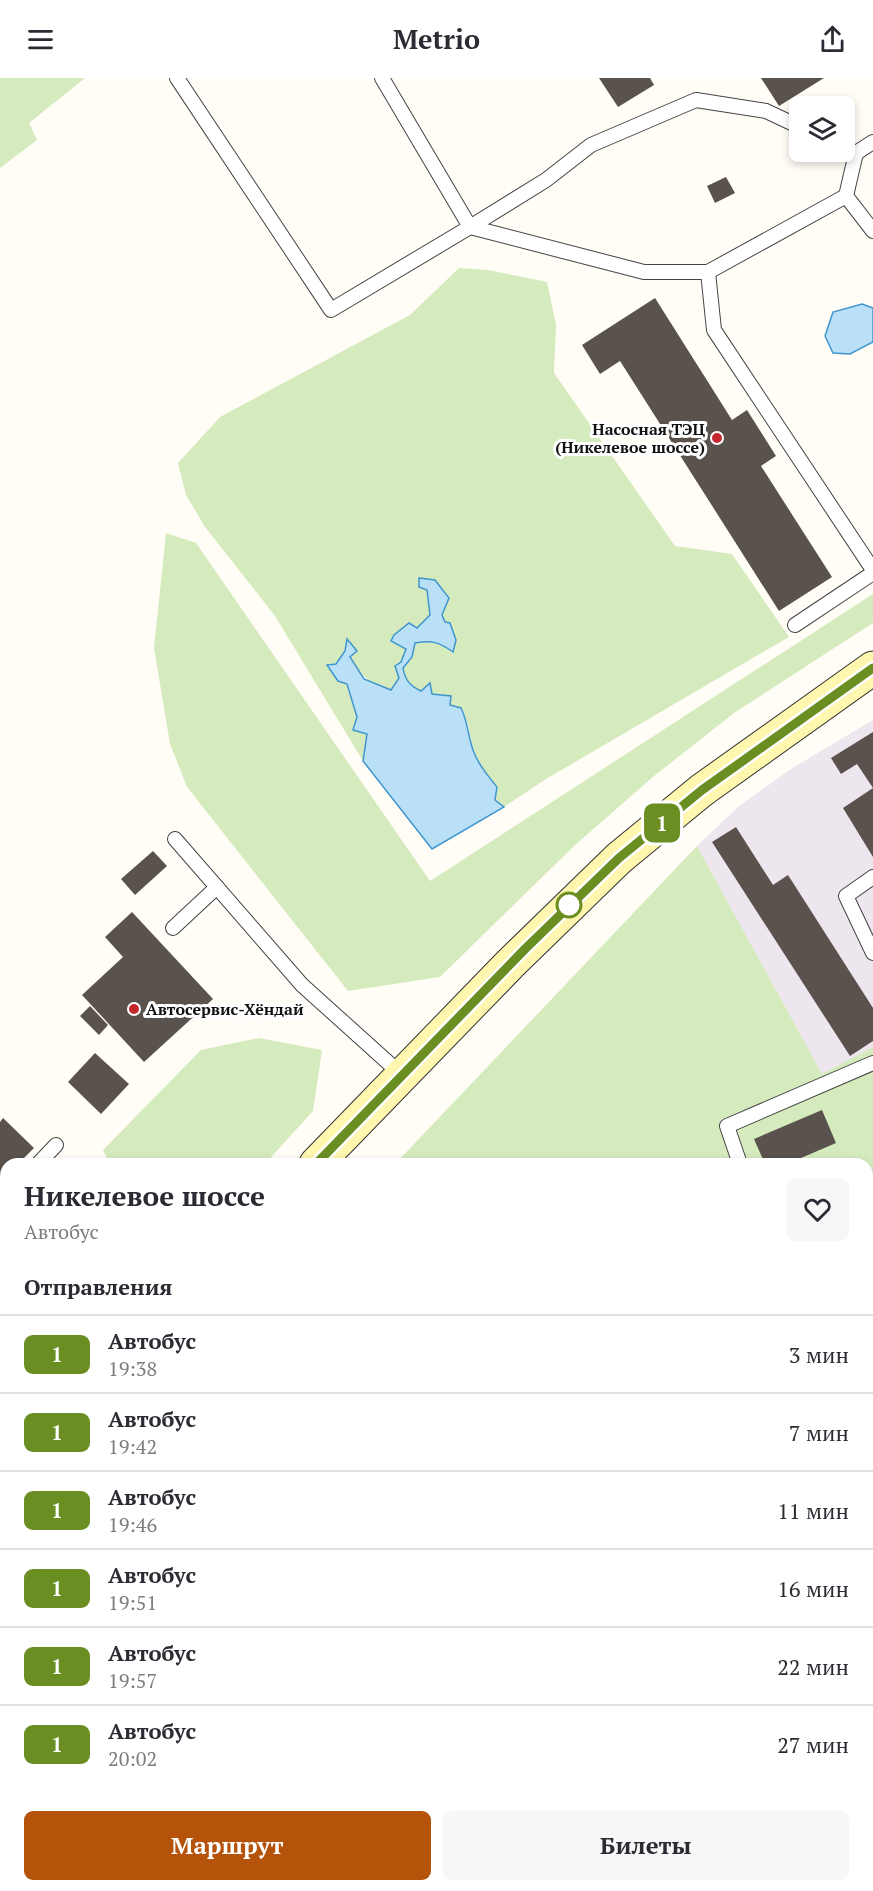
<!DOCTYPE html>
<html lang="ru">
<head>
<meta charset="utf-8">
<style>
	body { margin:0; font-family:"PT Serif",serif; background:#f7f7f7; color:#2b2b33; height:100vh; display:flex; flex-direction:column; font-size:22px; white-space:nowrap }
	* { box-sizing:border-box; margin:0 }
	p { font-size:20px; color:#7c7c81 }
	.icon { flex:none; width:33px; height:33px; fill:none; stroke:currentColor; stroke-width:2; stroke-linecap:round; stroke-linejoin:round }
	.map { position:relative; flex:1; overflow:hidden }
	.sheet { position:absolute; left:0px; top:1080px; width:873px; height:734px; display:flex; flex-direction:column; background:#fff; border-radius:18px 18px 0 0; box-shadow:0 3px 9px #0003 }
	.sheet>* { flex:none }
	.badge { padding:0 12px; border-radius:9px; font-size:21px; line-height:39px }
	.buttons { position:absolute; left:789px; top:18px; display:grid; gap:12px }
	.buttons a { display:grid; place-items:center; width:66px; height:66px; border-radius:9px; background:#fff; box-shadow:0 3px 9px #0003; font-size:30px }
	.map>.badge { position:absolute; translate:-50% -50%; box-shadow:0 0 0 3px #fff }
	h2 { padding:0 24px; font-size:22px; line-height:54px }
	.round { display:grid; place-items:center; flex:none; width:63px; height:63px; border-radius:9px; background:#f7f7f7 }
	.summary { display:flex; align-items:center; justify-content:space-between; height:102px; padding:0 24px }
	h1 { font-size:28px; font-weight:700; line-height:45px }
	.primary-button { display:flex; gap:12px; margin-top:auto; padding:12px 24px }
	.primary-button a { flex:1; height:69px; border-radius:9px; background:#b45309; color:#fff; font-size:24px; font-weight:700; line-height:69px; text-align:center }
	.primary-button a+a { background:#f7f7f7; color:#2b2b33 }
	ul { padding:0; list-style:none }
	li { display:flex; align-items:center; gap:18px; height:78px; padding:0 24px; border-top:2px solid #e1e1e2 }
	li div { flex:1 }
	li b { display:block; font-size:22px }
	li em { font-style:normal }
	li .badge { min-width:66px; font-weight:700; text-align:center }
	header { display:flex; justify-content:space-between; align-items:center; height:78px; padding:0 24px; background:#fff; font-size:27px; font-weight:700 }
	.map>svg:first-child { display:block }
	.industrial { fill:#eee6ef }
	.green { fill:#d5ebbd }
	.water { fill:#b9e0f7; stroke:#3f96cf; stroke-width:1.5 }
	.building { fill:#5a524d }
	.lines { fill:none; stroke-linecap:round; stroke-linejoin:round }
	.lane-casing { stroke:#444; stroke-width:16 }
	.secondary-casing { stroke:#333; stroke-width:35 }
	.path { stroke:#333; stroke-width:4; stroke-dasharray:6 3; stroke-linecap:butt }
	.lane { stroke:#fff; stroke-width:14 }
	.secondary { stroke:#fff6b0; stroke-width:33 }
	.line-casing { stroke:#fff; stroke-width:14 }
	.line { stroke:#6b8e23; stroke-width:9 }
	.poi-dot { fill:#c4262e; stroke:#fff; stroke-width:2 }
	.stop-dot { fill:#fff; stroke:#6b8e23; stroke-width:3 }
	.labels { text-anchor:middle; stroke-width:6; stroke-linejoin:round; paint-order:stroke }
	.poi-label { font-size:16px; font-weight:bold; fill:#111; stroke:#fff; text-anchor:end }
</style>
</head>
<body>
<header><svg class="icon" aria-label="menu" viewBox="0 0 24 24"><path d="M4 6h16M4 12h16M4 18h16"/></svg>Metrio<svg class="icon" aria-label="share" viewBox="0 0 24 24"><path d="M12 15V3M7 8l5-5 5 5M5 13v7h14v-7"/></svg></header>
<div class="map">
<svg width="873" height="1813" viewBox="0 0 873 1813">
	<rect width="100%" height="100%" fill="#fffdf5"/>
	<path class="industrial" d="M 873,642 L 873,969 L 822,997 L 697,768 L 739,728 L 791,691 Z"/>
	<g class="green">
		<path d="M 0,0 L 85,0 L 29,45 L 37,62 L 0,90 Z"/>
		<path d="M 459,190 L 488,192 L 547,204 L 556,247 L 554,295 L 675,468 L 732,476 L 789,559 L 546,701 L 504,729 L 495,722 L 497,709 L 483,691 L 473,671 L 468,646 L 450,627 L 451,618 C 430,616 406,615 403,590 L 412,579 L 415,565 C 432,562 439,563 453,574 L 442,537 L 427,512 L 430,538 L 417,550 L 394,557 L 391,563 L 406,571 L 399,600 L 390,612 C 362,600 352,595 348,562 L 345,573 L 336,586 L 346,605 L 357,639 L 367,656 L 363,683 L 275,538 L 205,449 L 186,417 L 178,385 L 220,339 L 410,237 Z"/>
		<path d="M 166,455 L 196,465 L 430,803 L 873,516 L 873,545 L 734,635 L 654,698 L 574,768 L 440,899 L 348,913 L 187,709 L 170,666 L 154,570 Z"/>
		<path d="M 697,768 L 822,996 L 873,969 L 873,1813 L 0,1813 L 0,1691 L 6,1677 L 6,1808 L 867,1808 L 867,1086 L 395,1086 Z"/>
		<path d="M 259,960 L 322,972 L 313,1033 L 265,1086 L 110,1086 L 103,1072 L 201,972 Z"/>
		<path d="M 6,1219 L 6,1357 L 0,1364 L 0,1225 Z"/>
	</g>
	<g class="water">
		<path d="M 862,226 L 873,230 L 873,264 L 850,276 L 833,275 L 825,258 L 833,234 Z"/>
		<path d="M 419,500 L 435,502 L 449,520 L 442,537 L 445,544 L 450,545 L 456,562 L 453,574 C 439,564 432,562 415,565 L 412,579 L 403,590 C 405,602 410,608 421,613 L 430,605 L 432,616 L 451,618 L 450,627 L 461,630 C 468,644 468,658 473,672 C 478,686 488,698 497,709 L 495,722 L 504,729 L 432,771 L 363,683 L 367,656 L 353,652 L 357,639 L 347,606 L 338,603 L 327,587 L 336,586 L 345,573 L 347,561 L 357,573 L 350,579 L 364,601 L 391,612 L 399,600 L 395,588 L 401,584 L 406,571 L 391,563 L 394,557 L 409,545 L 417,550 L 430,537 L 427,512 L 419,509 Z"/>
	</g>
	<g class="building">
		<path d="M 599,0 L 650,0 L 654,7 L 618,29 Z"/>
		<path d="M 761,0 L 824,0 L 779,28 Z"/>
		<path d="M 726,99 L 735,115 L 715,125 L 707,108 Z"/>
		<path d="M 655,220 L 732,342 L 747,332 L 776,378 L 761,388 L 832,499 L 779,533 L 620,283 L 600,296 L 582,267 Z"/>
		<path d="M 873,654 L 873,779 L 843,730 L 873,710 L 857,686 L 841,696 L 831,680 Z"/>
		<path d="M 736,749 L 773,807 L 788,797 L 873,930 L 873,963 L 850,978 L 712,764 Z"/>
		<path d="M 153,773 L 167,788 L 135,817 L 121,801 Z"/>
		<path d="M 132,834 L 213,921 L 144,984 L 82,917 L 123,879 L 105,859 Z"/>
		<path d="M 90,928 L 108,947 L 99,957 L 80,938 Z"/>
		<path d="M 95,975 L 129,1006 L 101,1036 L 68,1004 Z"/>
		<path d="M 822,1032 L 836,1065 L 787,1086 L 765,1086 L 754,1061 Z"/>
		<path d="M 3,1040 L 34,1070 L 18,1086 L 6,1086 L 6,1098 L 0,1104 L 0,1044 Z"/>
	</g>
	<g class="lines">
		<defs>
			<g id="lane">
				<path d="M 177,0 L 331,232 L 470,149 L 644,194 L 708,194 L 846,118 L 856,75"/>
				<path d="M 382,0 L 470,149 L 546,102 L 591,67 L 696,22 L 766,33 L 800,49"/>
				<path d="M 844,70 L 856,75 L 873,64"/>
				<path d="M 846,118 L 873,153"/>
				<path d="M 708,194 L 714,252 L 873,492"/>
				<path d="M 795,547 L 873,495"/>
				<path d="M 175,761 L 302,907 L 402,997"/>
				<path d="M 873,799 L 846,818 L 873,875"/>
				<path d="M 173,850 L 217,809"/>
				<path d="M 38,1086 L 56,1067"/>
				<path d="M 740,1086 L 727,1048 L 873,985"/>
				<path d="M 0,1125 L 6,1119"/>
				<path d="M 0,1309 L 6,1314"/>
				<path d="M 0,1418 L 6,1412"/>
			</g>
			<g id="secondary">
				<path d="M 316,1086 L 510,886 L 619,780 L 702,712 L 873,590"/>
				<path d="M 0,1483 L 6,1470"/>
			</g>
		</defs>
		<use href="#lane" class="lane-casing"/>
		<use href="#secondary" class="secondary-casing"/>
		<g class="path">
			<path d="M 867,1260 L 873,1243"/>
			<path d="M 867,1477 L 873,1485"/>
		</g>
		<use href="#lane" class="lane"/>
		<use href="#secondary" class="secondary"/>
	</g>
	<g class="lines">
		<defs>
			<path id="line" d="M 316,1086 L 526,870 L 619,780 L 702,712 L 873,590"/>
		</defs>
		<use href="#line" class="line-casing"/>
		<use href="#line" class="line"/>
	</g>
	<g class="poi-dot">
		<circle cx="717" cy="360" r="6"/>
		<circle cx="134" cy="931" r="6"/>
	</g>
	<circle class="stop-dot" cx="569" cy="827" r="12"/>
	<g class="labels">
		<g class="poi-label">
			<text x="705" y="357">Насосная ТЭЦ<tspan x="705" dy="18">(Никелевое шоссе)</tspan></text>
			<text x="146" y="937" text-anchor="start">Автосервис-Хёндай</text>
		</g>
	</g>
</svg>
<div class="buttons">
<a><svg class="icon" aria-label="layers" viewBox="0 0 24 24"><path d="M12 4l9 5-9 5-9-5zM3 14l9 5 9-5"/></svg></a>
</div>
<b class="badge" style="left:662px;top:745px;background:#6b8e23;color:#fff">1</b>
<section class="sheet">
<div class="summary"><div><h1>Никелевое шоссе</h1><p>Автобус</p></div><a class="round"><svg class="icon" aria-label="heart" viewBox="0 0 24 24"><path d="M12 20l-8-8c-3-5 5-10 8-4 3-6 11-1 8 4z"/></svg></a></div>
<h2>Отправления</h2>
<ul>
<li><span class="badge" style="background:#6b8e23;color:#fff">1</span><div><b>Автобус</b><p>19:38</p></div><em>3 мин</em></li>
<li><span class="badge" style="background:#6b8e23;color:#fff">1</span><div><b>Автобус</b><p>19:42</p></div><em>7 мин</em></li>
<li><span class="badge" style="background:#6b8e23;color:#fff">1</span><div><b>Автобус</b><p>19:46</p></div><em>11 мин</em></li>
<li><span class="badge" style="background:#6b8e23;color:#fff">1</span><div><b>Автобус</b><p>19:51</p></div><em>16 мин</em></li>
<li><span class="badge" style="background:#6b8e23;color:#fff">1</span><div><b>Автобус</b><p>19:57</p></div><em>22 мин</em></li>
<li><span class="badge" style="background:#6b8e23;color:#fff">1</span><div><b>Автобус</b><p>20:02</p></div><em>27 мин</em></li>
</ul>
<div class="primary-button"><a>Маршрут</a><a>Билеты</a></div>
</section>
</div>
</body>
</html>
